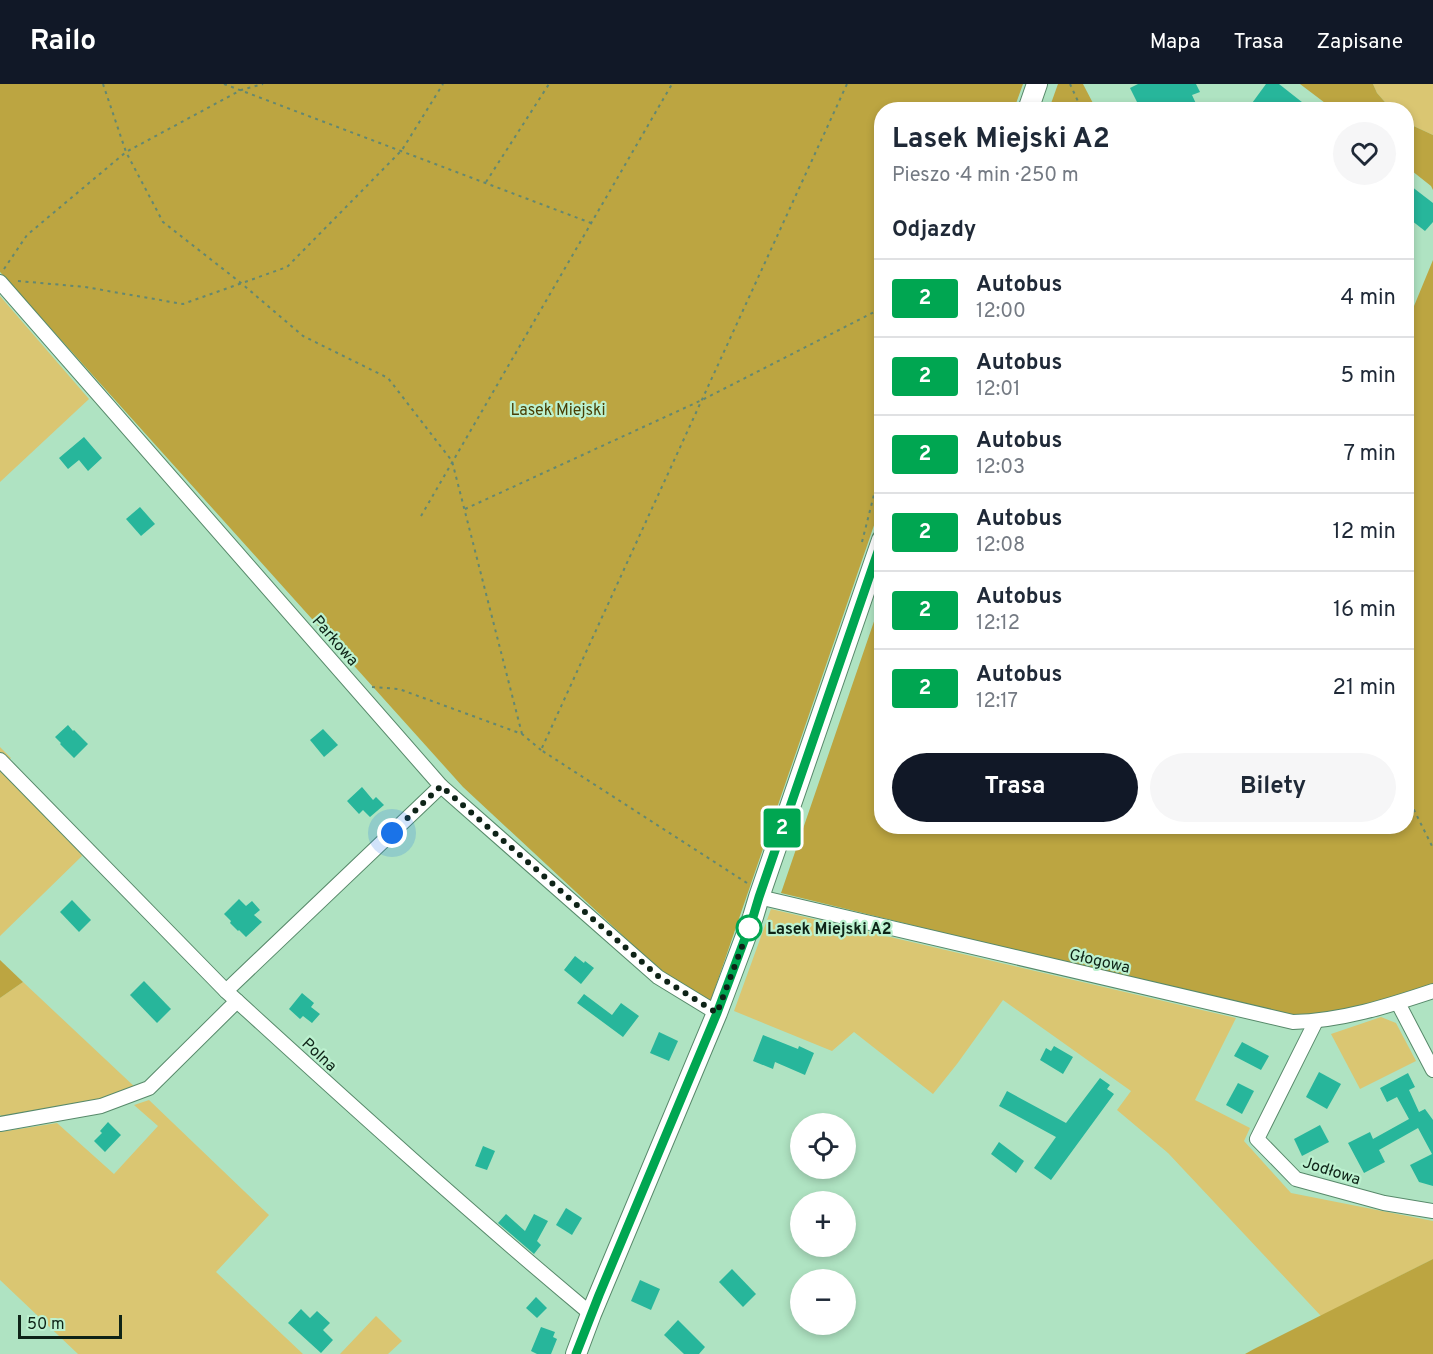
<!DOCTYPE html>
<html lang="pl">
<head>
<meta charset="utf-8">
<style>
	body { margin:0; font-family:Overpass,sans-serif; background:#f6f6f7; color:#1f2937; height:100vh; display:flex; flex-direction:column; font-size:22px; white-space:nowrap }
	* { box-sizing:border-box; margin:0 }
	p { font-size:20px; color:#747a83 }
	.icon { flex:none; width:33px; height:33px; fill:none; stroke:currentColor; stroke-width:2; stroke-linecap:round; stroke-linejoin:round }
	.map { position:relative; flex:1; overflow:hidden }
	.panel { position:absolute; left:874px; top:18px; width:540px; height:732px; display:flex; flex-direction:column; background:#fff; border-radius:24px; box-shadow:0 3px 9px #0003 }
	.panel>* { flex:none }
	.badge { padding:0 12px; border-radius:4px; font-size:21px; line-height:39px }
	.controls { position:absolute; left:790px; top:1029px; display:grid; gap:12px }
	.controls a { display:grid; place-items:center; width:66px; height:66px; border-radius:50%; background:#fff; box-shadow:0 3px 9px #0003; font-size:30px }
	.scale { position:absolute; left:18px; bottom:15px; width:104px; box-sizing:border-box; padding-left:6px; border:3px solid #0e2317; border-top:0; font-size:16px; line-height:21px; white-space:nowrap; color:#0e2317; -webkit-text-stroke:4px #bcf1cf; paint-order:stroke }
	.you { position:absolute; width:30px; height:30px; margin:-15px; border:4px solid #fff; border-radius:50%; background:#1a73e8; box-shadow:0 0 0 9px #1a73e833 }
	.map>.badge { position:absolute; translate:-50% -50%; box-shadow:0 0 0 3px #fff }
	h2 { padding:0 18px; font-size:22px; line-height:54px }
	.round { display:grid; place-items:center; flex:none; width:63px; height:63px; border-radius:32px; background:#f6f6f7 }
	.summary { display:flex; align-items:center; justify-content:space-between; height:102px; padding:0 18px }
	h1 { font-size:28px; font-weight:700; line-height:45px }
	.action { display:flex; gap:12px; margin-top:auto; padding:12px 18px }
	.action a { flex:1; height:69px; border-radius:36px; background:#111827; color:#fff; font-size:24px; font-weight:700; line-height:69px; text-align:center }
	.action a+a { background:#f6f6f7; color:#1f2937 }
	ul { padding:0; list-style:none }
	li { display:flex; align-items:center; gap:18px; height:78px; padding:0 18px; border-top:2px solid #e0e1e3 }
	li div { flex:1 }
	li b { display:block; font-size:22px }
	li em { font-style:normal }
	li .badge { min-width:66px; font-weight:700; text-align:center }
	header { display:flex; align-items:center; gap:36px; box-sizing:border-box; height:84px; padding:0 30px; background:#111827; color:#fff }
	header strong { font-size:28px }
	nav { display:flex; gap:33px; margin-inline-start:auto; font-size:21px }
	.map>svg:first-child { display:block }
	.green { fill:#dac672 }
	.forest { fill:#bca541 }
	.building { fill:#27b69b }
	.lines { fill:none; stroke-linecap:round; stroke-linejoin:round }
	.street-casing { stroke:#57896a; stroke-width:16 }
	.secondary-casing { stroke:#57896a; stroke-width:22 }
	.path { stroke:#638871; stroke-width:2; stroke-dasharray:3 4.5; stroke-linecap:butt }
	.street { stroke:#fff; stroke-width:14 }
	.secondary { stroke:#fff; stroke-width:20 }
	.line-casing { stroke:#fff; stroke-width:14 }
	.line { stroke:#00a651; stroke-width:9 }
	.walk { stroke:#0e2317; stroke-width:6; stroke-dasharray:0 10.8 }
	.stop-dot { fill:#fff; stroke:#00a651; stroke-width:3 }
	.labels { text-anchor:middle; stroke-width:4.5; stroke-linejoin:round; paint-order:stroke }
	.park-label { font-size:16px; fill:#4a3e04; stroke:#bcf1cf }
	.street-label { font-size:16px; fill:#0e2317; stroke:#bcf1cf }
	.stop-label { font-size:16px; font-weight:bold; fill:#0e2317; stroke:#bcf1cf; text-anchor:start }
</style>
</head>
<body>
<header>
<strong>Railo</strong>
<nav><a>Mapa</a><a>Trasa</a><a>Zapisane</a></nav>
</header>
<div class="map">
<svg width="1433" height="1270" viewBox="0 0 1433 1270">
	<rect width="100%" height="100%" fill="#afe3c2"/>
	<g class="green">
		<path d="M 1373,0 L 1433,0 L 1433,51 L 1407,39 L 1407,26 L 1391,25 L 1377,9 Z"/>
		<path d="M 0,212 L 89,315 L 0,398 Z"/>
		<path d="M 0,663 L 11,674 L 1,683 L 73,757 L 82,772 L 0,852 Z"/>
		<path d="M 771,825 L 1236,934 L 1195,1016 L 1250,1044 L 1244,1057 L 1291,1109 L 1433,1137 L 1433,1175 L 1321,1232 L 1168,1069 L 1117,1026 L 1131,1007 L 1003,916 L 957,980 L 933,1010 L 854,948 L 832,967 L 734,927 Z"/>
		<path d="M 23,898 L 137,1005 L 70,1023 L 3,1033 L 0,1031 L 0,914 Z"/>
		<path d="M 1381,933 L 1396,939 L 1416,977 L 1360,1005 L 1331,950 Z"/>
		<path d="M 149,1016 L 269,1131 L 216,1188 L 303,1270 L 78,1270 L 0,1196 L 0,1048 L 57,1039 L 114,1090 L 158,1042 L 134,1021 Z"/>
		<path d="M 376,1232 L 402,1257 L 388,1270 L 340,1270 Z"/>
	</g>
	<g class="forest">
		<path d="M 0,0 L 1023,0 L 1014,25 L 882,26 L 882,418 L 710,919 L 662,888 L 463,703 L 0,188 Z"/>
		<path d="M 1058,0 L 1083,0 L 1096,25 L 1049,25 Z"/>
		<path d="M 1300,0 L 1373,0 L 1377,9 L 1391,25 L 1333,25 Z"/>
		<path d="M 1407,39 L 1433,51 L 1433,106 L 1431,102 L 1407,83 Z"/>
		<path d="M 1433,176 L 1433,902 L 1391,913 L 1335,930 L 1295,935 L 781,809 L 882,514 L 882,742 L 1407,742 L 1407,239 Z"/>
		<path d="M 0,876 L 23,898 L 0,914 Z"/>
		<path d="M 1433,1175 L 1433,1270 L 1245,1270 L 1254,1265 Z"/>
	</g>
	<g class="building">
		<path d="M 1138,0 L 1196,0 L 1200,8 L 1192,11 L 1199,26 L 1141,26 L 1130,4 Z"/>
		<path d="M 1266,0 L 1279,0 L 1312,26 L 1247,26 Z"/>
		<path d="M 1407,99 L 1433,119 L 1433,138 L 1425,147 L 1407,133 Z"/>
		<path d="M 84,353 L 102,374 L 88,387 L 79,376 L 68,385 L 59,374 Z"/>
		<path d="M 140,423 L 155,440 L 141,452 L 126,435 Z"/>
		<path d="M 68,641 L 73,647 L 74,646 L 88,660 L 74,674 L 60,660 L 61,659 L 55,653 Z"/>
		<path d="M 323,645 L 338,661 L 324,673 L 310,656 Z"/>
		<path d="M 362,703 L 373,716 L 376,713 L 384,721 L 370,733 L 363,726 L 359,730 L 347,717 Z"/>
		<path d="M 239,815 L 246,822 L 252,817 L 260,826 L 254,831 L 262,838 L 246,853 L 239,846 L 238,847 L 230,839 L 231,837 L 224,830 Z"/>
		<path d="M 72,816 L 91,836 L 79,848 L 60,828 Z"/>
		<path d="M 575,872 L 584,879 L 585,877 L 594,884 L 581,900 L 564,886 Z"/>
		<path d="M 144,897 L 171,925 L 157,939 L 130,911 Z"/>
		<path d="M 302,909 L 314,919 L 311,923 L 320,930 L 312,939 L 303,932 L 300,935 L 289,925 Z"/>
		<path d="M 584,910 L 612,931 L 621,919 L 639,932 L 623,953 L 577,919 Z"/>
		<path d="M 659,948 L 678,957 L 669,977 L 650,969 Z"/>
		<path d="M 763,951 L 798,965 L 799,962 L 814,969 L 805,991 L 775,978 L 773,985 L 753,977 Z"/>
		<path d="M 1242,958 L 1269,972 L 1261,986 L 1234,972 Z"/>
		<path d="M 1054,962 L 1073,973 L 1063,990 L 1040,976 L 1046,964 L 1051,967 Z"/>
		<path d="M 1319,988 L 1341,1000 L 1327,1025 L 1306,1013 Z"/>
		<path d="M 1408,989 L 1415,1003 L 1409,1006 L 1419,1028 L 1425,1025 L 1433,1036 L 1433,1102 L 1419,1098 L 1410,1081 L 1432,1070 L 1418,1044 L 1379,1066 L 1385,1078 L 1364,1089 L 1348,1059 L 1370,1048 L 1373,1055 L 1409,1035 L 1397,1013 L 1387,1018 L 1380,1004 Z"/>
		<path d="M 1100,994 L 1110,1001 L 1107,1005 L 1114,1010 L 1051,1096 L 1034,1084 L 1056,1053 L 999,1022 L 1007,1007 L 1066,1039 Z"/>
		<path d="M 1238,999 L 1254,1007 L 1242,1030 L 1226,1021 Z"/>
		<path d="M 108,1038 L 121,1051 L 105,1068 L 94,1057 L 102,1049 L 100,1047 Z"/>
		<path d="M 1320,1041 L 1329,1058 L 1302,1072 L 1294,1055 Z"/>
		<path d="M 999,1058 L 1024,1077 L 1016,1089 L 991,1070 Z"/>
		<path d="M 483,1062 L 495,1067 L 487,1086 L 475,1082 Z"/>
		<path d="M 566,1124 L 582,1134 L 572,1151 L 556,1141 Z"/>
		<path d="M 506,1130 L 525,1147 L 534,1130 L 548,1137 L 537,1157 L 541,1161 L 534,1170 L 498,1139 Z"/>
		<path d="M 732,1185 L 756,1210 L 743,1223 L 719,1198 Z"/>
		<path d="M 640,1196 L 660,1205 L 651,1226 L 631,1217 Z"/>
		<path d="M 536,1213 L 547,1224 L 537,1234 L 526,1224 Z"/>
		<path d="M 301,1225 L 310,1234 L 317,1227 L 330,1239 L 323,1246 L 333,1256 L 321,1269 L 288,1239 Z"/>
		<path d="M 678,1236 L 705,1263 L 699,1270 L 684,1270 L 664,1251 Z"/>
		<path d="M 541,1243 L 555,1248 L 553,1253 L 557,1255 L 551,1270 L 537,1270 L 531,1267 Z"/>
	</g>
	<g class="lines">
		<defs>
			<g id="street">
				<path d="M 0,198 L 441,702 L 226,907 L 237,917"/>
				<path d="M 0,676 L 226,907"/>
				<path d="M 441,702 L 658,893 L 717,929"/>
				<path d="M 759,813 L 1293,938 C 1341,937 1388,922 1433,907"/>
				<path d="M 1398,919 L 1433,986"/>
				<path d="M 1316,937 L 1257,1055 L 1296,1095 L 1384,1119 L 1433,1127"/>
				<path d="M 0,1040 L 101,1022 L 149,1004 L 237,917 C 353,1023 470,1129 591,1230"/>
			</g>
			<g id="secondary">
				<path d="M 1028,26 L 1037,0"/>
				<path d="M 576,1270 L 591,1230 L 717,929 L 753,833 L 759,813 L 882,456"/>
			</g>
		</defs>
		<use href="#street" class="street-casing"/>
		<use href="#secondary" class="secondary-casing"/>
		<g class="path">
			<path d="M 103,0 L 126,68 L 163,138 L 241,199 L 303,252 L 388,294 L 452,377 L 522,650"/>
			<path d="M 224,0 L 591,139"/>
			<path d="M 1070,0 L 1082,26"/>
			<path d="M 486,98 L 549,0"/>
			<path d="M 4,185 L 27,151 L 126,68 L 241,6 L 263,0"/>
			<path d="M 18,197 L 85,203 L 183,220 L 287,183 L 402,66 L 443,0"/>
			<path d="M 465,425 L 702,316 L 882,224"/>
			<path d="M 421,432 L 672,0"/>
			<path d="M 862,458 L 882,379"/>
			<path d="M 372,603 L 399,605 L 522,650 L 541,666"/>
			<path d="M 1407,712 L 1433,764"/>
			<path d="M 747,799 L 541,666 L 847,0"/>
		</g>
		<use href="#street" class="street"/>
		<use href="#secondary" class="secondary"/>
	</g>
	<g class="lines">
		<defs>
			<path id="line" d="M 576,1270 L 599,1211 L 717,929 L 753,833 L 759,813 L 882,456"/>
		</defs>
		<use href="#line" class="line-casing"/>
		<use href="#line" class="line"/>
		<path class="walk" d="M 392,749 L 441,702 L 658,892 L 717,929 L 749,844"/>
	</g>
	<circle class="stop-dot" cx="749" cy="844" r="12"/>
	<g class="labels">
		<g class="park-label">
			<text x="558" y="331">Lasek Miejski</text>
		</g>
		<g class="street-label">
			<text transform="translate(336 556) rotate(49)" y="6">Parkowa</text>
			<text transform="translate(1100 876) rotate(13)" y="6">Głogowa</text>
			<text transform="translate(320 970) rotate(43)" y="6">Polna</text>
			<text transform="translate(1332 1086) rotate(18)" y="6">Jodłowa</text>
		</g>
		<g class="stop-label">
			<text x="767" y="850">Lasek Miejski A2</text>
		</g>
	</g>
</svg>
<div class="controls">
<a><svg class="icon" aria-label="locate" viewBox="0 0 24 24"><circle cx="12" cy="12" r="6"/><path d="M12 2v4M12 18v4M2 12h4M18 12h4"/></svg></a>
<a>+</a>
<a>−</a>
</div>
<div class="scale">50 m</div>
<div class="you" style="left:392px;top:749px"></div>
<b class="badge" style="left:782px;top:744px;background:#00a651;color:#fff">2</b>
<section class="panel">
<div class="summary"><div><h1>Lasek Miejski A2</h1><p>Pieszo · 4 min · 250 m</p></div><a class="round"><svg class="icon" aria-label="heart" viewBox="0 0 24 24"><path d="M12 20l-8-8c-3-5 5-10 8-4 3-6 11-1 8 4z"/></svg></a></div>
<h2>Odjazdy</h2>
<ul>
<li><span class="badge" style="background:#00a651;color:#fff">2</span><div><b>Autobus</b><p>12:00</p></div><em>4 min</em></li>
<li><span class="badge" style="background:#00a651;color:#fff">2</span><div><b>Autobus</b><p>12:01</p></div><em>5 min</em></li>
<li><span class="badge" style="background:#00a651;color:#fff">2</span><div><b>Autobus</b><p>12:03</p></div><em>7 min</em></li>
<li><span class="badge" style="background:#00a651;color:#fff">2</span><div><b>Autobus</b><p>12:08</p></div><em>12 min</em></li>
<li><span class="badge" style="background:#00a651;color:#fff">2</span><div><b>Autobus</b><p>12:12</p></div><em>16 min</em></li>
<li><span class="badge" style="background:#00a651;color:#fff">2</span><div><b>Autobus</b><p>12:17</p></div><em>21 min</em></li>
</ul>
<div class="action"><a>Trasa</a><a>Bilety</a></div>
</section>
</div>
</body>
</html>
